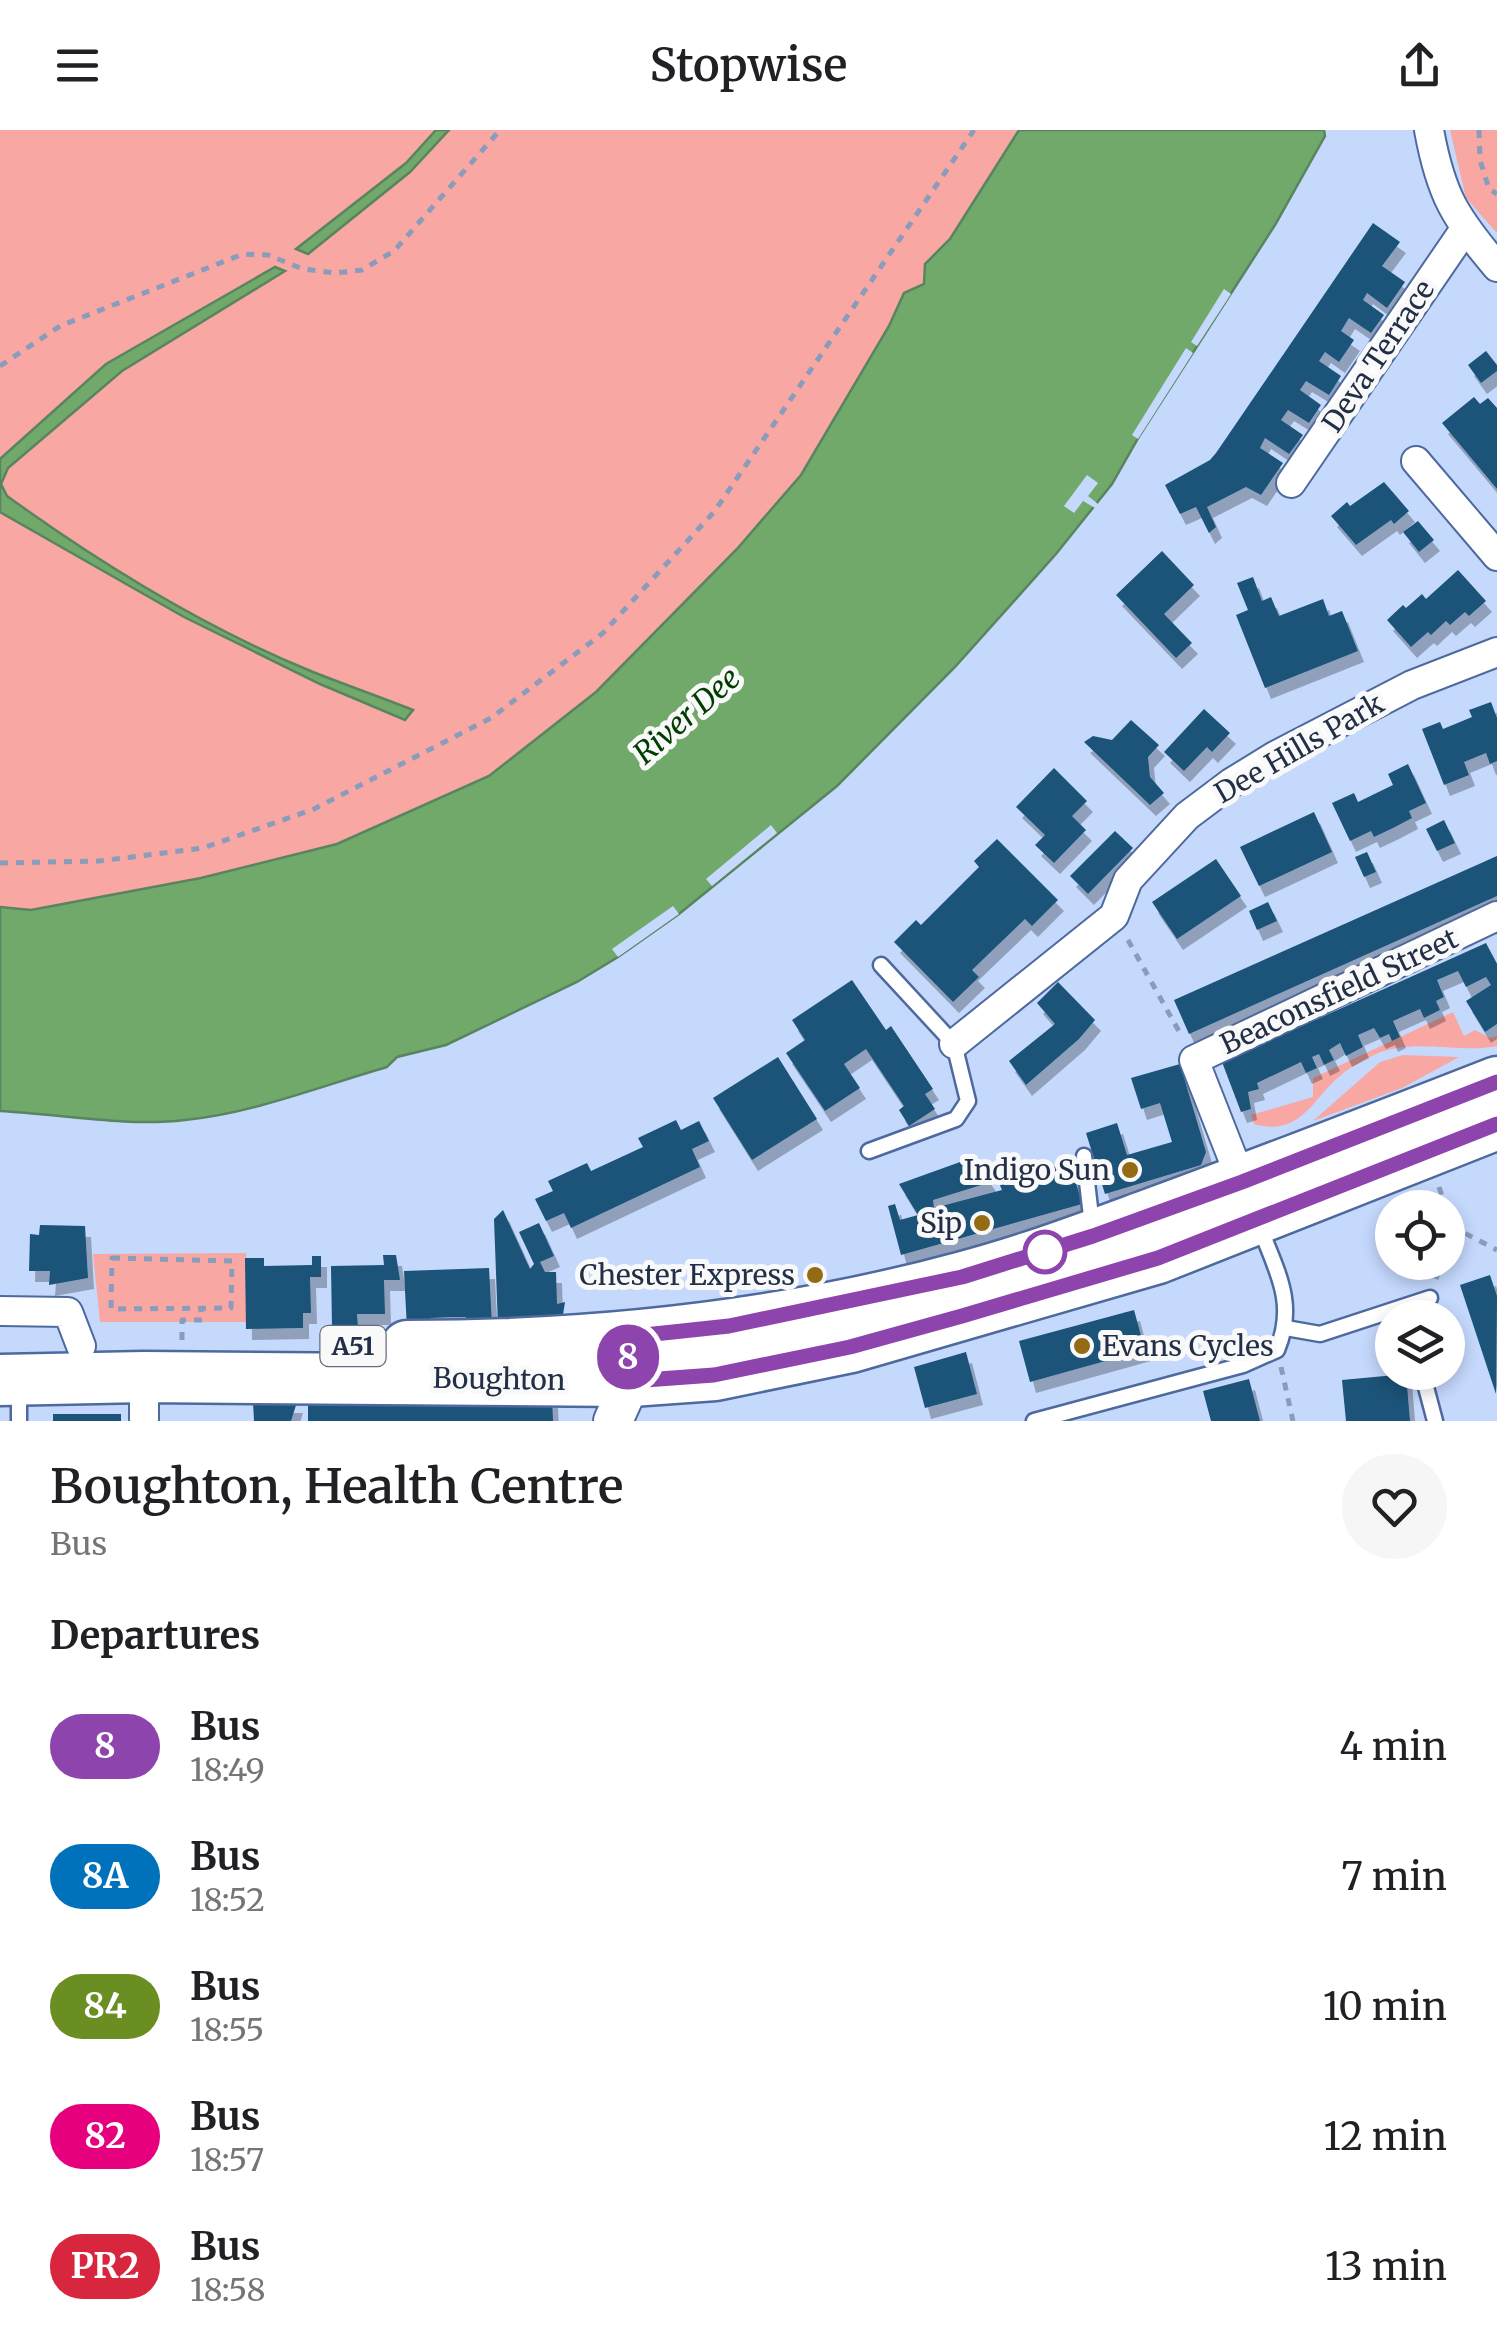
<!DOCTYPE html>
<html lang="en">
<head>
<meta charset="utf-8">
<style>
	body { margin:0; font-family:Merriweather,serif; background:#f6f6f6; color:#202124; height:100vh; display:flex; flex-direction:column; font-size:38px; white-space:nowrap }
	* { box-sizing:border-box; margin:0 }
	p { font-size:32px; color:#757577 }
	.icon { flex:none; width:55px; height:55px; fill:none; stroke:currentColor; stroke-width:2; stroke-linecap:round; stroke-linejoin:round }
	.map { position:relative; height:1291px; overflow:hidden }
	.drawer { display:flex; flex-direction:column; background:#fff; flex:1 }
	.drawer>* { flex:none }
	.badge { padding:0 20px; border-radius:32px; font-size:35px; line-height:65px }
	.controls { position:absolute; left:1375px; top:1060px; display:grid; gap:20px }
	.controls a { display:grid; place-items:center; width:90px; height:90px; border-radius:50%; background:#fff; box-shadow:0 5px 15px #0003; font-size:50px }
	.map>.badge { position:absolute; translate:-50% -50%; box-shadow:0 0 0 5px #fff }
	h2 { padding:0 50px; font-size:38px; line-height:90px }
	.round { display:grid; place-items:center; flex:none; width:105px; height:105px; border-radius:52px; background:#f6f6f6 }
	.headline { display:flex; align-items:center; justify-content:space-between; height:170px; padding:0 50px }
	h1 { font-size:48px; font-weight:600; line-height:75px }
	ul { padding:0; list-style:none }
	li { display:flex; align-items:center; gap:30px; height:130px; padding:0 50px }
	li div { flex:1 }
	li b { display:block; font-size:38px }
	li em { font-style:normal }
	li .badge { min-width:110px; font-weight:700; text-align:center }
	header { display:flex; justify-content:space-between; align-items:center; height:130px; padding:0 50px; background:#fff; font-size:45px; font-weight:600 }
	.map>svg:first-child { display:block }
	.green { fill:#f8a7a3 }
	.water { fill:#71a96b; stroke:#598460; stroke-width:2.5 }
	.pier { fill:#c5d9fd }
	.building { fill:#1a5278; filter:url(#shadow) }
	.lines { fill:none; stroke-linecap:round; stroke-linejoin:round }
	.lane-casing { stroke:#4d699e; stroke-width:19 }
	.street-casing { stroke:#4d699e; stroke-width:32 }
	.secondary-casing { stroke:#4d699e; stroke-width:42 }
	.highway-casing { stroke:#4d699e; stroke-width:55 }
	.path { stroke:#8a9cbb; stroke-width:5; stroke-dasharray:8 8; stroke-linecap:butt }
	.lane { stroke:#fff; stroke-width:14 }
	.street { stroke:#fff; stroke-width:28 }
	.secondary { stroke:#fff; stroke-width:38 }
	.highway { stroke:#fff; stroke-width:50 }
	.line-casing { stroke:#fff; stroke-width:22 }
	.line { stroke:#8e44ad; stroke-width:15 }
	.poi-dot { fill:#926b13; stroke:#f9f9f9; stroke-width:4 }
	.stop-dot { fill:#fff; stroke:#8e44ad; stroke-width:5 }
	.labels { text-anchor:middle; stroke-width:10; stroke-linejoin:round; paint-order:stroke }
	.shield { fill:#f9f9f9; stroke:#626c7c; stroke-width:2.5 }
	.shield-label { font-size:25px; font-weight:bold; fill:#222f46 }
	.street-label { font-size:28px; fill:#222f46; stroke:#f9f9f9 }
	.poi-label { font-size:28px; fill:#222f46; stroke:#f9f9f9; text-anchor:end }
	.water-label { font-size:30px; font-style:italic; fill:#003d00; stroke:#f9f9f9 }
</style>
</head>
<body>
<header><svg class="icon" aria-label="menu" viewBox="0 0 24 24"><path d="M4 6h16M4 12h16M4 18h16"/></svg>Stopwise<svg class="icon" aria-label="share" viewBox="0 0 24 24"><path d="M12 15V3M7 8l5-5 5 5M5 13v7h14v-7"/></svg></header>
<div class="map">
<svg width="1497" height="1291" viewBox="0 0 1497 1291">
	<defs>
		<filter id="shadow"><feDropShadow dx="6" dy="11" stdDeviation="0" flood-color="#0004"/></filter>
	</defs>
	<rect width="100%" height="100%" fill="#c5d9fd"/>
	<g class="green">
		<path d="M 0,0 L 1019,0 L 950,109 L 925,134 L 924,154 L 904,163 L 889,196 L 801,345 L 737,419 L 596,562 L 489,646 L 337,714 L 201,748 L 31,780 L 0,777 Z"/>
		<path d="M 1450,0 L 1497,0 L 1497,103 L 1466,68 Z"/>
		<path d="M 1453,882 L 1464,906 L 1475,900 L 1490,908 L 1497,906 L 1497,916 C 1458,924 1412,907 1374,925 C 1364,930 1350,937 1341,945 C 1311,970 1301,1007 1254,994 L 1251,985 L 1313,967 L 1313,948 Z"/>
		<path d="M 1403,925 L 1459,927 L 1402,958 L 1313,991 L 1380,932 Z"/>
		<path d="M 246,1123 L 246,1192 L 100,1192 L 93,1124 Z"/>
	</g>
	<g class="water">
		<path d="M 436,0 L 449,0 L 410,42 L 308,124 L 296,119 L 406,33 Z"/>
		<path d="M 1019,0 L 1324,0 L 1325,6 L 1275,95 L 1140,305 L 1112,354 L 1056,424 L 955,537 L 837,656 L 679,784 L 618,827 L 577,852 L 446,915 L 397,927 L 387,937 C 321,956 254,983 185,990 C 127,997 59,984 0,981 L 0,777 L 31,780 L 201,748 L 337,714 L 489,646 L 596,562 L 737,419 L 801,345 L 889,196 L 904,163 L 924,154 L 925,134 L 950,109 Z"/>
		<path d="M 275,137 L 285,141 L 122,241 L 8,338 L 1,354 L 7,366 C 101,434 205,498 313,542 C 346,555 380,567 413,580 L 405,590 L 320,554 L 184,487 L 0,382 L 0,329 L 106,234 Z"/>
	</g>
	<g class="pier">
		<path d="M 1224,159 L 1231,164 L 1197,216 L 1191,212 Z"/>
		<path d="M 1186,218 L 1193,223 L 1138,309 L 1132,305 Z"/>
		<path d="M 1087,345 L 1098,353 L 1088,366 L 1098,374 L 1095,378 L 1083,371 L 1074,383 L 1064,376 Z"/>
		<path d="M 771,695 L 777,703 L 712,756 L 706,749 Z"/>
		<path d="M 673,776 L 679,784 L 618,827 L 612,819 Z"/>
	</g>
	<g class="building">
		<path d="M 1373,93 L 1400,112 L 1382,136 L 1405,152 L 1387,178 L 1367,163 L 1363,170 L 1384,185 L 1371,203 L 1349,188 L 1341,201 L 1354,210 L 1339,232 L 1325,222 L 1319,231 L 1341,246 L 1329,265 L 1306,251 L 1300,260 L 1321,275 L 1309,293 L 1288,280 L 1281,290 L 1303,305 L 1289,324 L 1265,308 L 1260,318 L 1283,333 L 1261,365 L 1246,357 L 1207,377 L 1216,397 L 1209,403 L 1196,377 L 1180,384 L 1165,355 L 1210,330 L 1216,323 Z"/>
		<path d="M 1486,221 L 1497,235 L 1497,241 L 1481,253 L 1468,235 Z"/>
		<path d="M 1474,267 L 1480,274 L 1488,268 L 1497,278 L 1497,359 L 1442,293 Z"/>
		<path d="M 1384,352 L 1409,381 L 1394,394 L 1391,390 L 1356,415 L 1331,386 L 1347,372 L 1350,376 Z"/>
		<path d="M 1418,391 L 1434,410 L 1419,422 L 1403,402 Z"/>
		<path d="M 1162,421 L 1194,455 L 1164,484 L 1192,513 L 1176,528 L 1116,465 Z"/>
		<path d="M 1458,440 L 1486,471 L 1469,486 L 1465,482 L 1450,495 L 1446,491 L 1431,505 L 1428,502 L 1411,517 L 1387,490 L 1403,475 L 1406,478 L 1422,464 L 1426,469 Z"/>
		<path d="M 1253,447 L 1262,471 L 1271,467 L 1279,486 L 1323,469 L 1329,486 L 1342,481 L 1358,521 L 1265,558 L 1236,485 L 1248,480 L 1237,453 Z"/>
		<path d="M 1491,572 L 1497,588 L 1497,631 L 1490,634 L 1486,623 L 1464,632 L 1469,645 L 1444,655 L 1422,599 L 1440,592 L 1443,599 L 1460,592 L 1472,587 L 1469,580 Z"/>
		<path d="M 1204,579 L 1230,603 L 1212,622 L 1207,617 L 1184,641 L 1164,622 Z"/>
		<path d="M 1131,590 L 1159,615 L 1148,627 L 1150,647 L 1164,663 L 1150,675 L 1084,612 L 1093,606 L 1112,610 Z"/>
		<path d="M 1408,634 L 1426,673 L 1409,681 L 1412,688 L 1393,698 L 1374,707 L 1371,701 L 1350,711 L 1332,673 L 1354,663 L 1358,672 L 1393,655 L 1388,644 Z"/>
		<path d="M 1054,638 L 1087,671 L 1072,686 L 1086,700 L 1054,733 L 1035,715 L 1045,705 L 1016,677 Z"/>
		<path d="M 1314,682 L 1332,722 L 1259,756 L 1240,717 Z"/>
		<path d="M 1444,690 L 1455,713 L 1437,721 L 1426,699 Z"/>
		<path d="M 1115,701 L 1133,718 L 1088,764 L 1070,746 Z"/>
		<path d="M 997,709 L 1058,770 L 1032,796 L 1025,789 L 972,840 L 979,847 L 953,872 L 894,812 L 916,790 L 921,795 L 979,737 L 974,731 Z"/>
		<path d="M 1367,722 L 1376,742 L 1364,747 L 1355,727 Z"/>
		<path d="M 1497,726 L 1497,766 L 1189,904 L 1174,870 Z"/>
		<path d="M 1216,729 L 1241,766 L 1177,809 L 1152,772 Z"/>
		<path d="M 1268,772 L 1277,791 L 1257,800 L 1249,781 Z"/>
		<path d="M 1486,813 L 1497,834 L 1497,894 L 1485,902 L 1466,871 L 1491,855 L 1486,847 L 1466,857 L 1458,841 L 1437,850 L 1444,867 L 1436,871 L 1440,880 L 1424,888 L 1420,879 L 1393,891 L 1400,907 L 1392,911 L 1389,904 L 1380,908 L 1374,898 L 1358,905 L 1363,917 L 1346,926 L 1340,913 L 1329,920 L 1334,930 L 1324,935 L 1319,924 L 1312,927 L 1317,938 L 1306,943 L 1301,932 L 1257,953 L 1259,959 L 1248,962 L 1251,979 L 1241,982 L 1222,932 Z"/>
		<path d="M 852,850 L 886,900 L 891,896 L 933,959 L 925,964 L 935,979 L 909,996 L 899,980 L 904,976 L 866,919 L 844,934 L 860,958 L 825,981 L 786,923 L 805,910 L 792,890 Z"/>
		<path d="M 1058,852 L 1095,890 L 1079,909 L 1026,955 L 1009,931 L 1055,894 L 1037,873 Z"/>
		<path d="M 778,927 L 817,989 L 752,1030 L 713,968 Z"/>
		<path d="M 1180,934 L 1206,1022 L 1201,1035 L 1105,1064 L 1086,1003 L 1117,993 L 1127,1025 L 1172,1012 L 1160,973 L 1141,979 L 1131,948 Z"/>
		<path d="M 676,990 L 681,1000 L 699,991 L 709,1011 L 692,1019 L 700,1037 L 571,1098 L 564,1083 L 546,1091 L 535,1069 L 553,1061 L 548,1051 L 587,1033 L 591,1041 L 643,1017 L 638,1008 Z"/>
		<path d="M 974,1027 L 991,1052 L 933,1070 L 934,1078 L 1002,1060 L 999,1053 L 1070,1032 L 1082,1074 L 901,1125 L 888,1076 L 895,1074 L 900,1090 L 918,1085 L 899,1054 Z"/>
		<path d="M 503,1080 L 530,1139 L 534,1134 L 519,1102 L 539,1093 L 554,1126 L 540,1132 L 545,1142 L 556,1142 L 557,1174 L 565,1172 L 562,1191 L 498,1196 L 494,1089 Z"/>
		<path d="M 40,1095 L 85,1096 L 88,1148 L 49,1155 L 50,1141 L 29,1141 L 30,1104 L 39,1105 Z"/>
		<path d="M 383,1125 L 396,1125 L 400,1150 L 384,1150 L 385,1184 L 357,1184 L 358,1198 L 332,1198 L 331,1136 L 384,1135 Z"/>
		<path d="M 312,1126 L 321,1126 L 321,1147 L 310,1147 L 311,1183 L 303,1183 L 303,1198 L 246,1199 L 245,1128 L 264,1128 L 264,1136 L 312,1135 Z"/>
		<path d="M 489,1138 L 492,1195 L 466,1196 L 466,1187 L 451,1187 L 431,1188 L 431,1197 L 407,1199 L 404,1141 Z"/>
		<path d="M 1490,1145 L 1497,1166 L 1496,1264 L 1460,1155 Z"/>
		<path d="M 1134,1180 L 1145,1220 L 1030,1252 L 1019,1211 Z"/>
		<path d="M 966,1222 L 977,1264 L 925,1278 L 914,1237 Z"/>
		<path d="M 1406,1244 L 1410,1291 L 1346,1291 L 1342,1250 Z"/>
		<path d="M 1249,1249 L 1260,1291 L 1211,1291 L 1203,1261 Z"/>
		<path d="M 552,1267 L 553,1291 L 308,1291 L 308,1273 Z"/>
		<path d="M 253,1272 L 297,1272 L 291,1291 L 254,1291 Z"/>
		<rect x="53" y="1284" width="68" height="7"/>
	</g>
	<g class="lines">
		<defs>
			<g id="lane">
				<path d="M 869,1021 L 956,989 L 968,971 L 954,914 L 881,835"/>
				<path d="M 1084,1026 L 1092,1095"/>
				<path d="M 1286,1198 L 1320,1204 L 1430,1168"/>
				<path d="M 1422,1242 L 1435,1291"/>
				<path d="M 19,1260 L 19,1291"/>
				<path d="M 1034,1291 L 1243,1235 L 1277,1220 C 1297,1173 1276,1140 1259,1095"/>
			</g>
			<g id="street">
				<path d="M 1429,0 C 1441,66 1455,87 1497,137"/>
				<path d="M 1416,331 L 1497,426"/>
				<path d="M 1291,353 L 1465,99"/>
				<path d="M 954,914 L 1114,786 L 1128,750 L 1187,686 L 1231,653 L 1275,626 L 1412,555 L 1497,522"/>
				<path d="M 1242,1052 L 1194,930 L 1497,786"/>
				<path d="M 0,1181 L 68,1182 L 81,1216"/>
				<path d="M 144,1291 L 144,1247"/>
			</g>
			<path id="secondary" d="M 613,1291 L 631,1251 L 628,1227"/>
			<g id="highway">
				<path d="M 407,1216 C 594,1216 783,1196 963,1147 C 1024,1131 1083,1109 1143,1087 C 1261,1044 1379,998 1497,952"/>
				<path d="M 0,1250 L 144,1247 L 631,1251 L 715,1245 L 851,1217 L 1158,1128 L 1497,994"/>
			</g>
		</defs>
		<use href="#lane" class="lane-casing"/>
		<use href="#street" class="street-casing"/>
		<use href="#secondary" class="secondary-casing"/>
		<use href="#highway" class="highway-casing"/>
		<g class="path">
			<path d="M 1479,0 L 1480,30 L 1489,59 L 1497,64"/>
			<path d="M 0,236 L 60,196 L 243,124 L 268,125 L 303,139 L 335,143 L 362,140 L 394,121 L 500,0"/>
			<path d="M 0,733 L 99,731 L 203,718 L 314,679 L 491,588 L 603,503 L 714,382 L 974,0"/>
			<path d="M 1128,810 L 1181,905"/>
			<path d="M 1439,1057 L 1446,1078"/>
			<path d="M 1448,1083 L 1451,1096 L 1448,1109"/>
			<path d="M 1451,1096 L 1497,1120"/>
			<path d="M 112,1128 L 232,1131 L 231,1178 L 111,1179 Z"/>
			<path d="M 1436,1149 L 1441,1132"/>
			<path d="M 182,1210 L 182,1190 L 202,1190 L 201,1178"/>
			<path d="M 1281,1237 L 1293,1291"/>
		</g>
		<use href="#lane" class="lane"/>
		<use href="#street" class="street"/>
		<use href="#secondary" class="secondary"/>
		<use href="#highway" class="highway"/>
	</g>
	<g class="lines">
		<defs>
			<path id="line" d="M 1497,952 L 1242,1052 L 1093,1106 L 962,1147 L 729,1196 L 626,1207 L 631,1251 L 714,1245 L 850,1217 L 962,1186 L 1158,1128 L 1497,994"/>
		</defs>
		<use href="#line" class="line-casing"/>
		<use href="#line" class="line"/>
	</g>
	<g class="poi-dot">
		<circle cx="1130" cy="1040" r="10"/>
		<circle cx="982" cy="1093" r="10"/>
		<circle cx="815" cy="1145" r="10"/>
		<circle cx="1082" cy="1216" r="10"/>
	</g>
	<circle class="stop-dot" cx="1045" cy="1122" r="20"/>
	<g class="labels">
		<rect class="shield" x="320.5" y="1196" width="65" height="40" rx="8"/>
		<g class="shield-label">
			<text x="353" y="1225">A51</text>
		</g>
		<g class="street-label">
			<text transform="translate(1378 226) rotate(-56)" y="10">Deva Terrace</text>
			<text transform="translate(1299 618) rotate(-30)" y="10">Dee Hills Park</text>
			<text transform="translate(1339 861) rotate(-25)" y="10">Beaconsfield Street</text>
			<text transform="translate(499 1249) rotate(1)" y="10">Boughton</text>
		</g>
		<g class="poi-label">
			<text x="1110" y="1050">Indigo Sun</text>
			<text x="962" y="1103">Sip</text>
			<text x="795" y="1155">Chester Express</text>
			<text x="1102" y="1226" text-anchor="start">Evans Cycles</text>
		</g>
		<g class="water-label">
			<text transform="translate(687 586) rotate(-41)" y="10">River Dee</text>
		</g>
	</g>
</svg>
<div class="controls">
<a><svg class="icon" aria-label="locate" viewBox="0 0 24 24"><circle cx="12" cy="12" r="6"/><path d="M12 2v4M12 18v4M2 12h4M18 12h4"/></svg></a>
<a><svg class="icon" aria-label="layers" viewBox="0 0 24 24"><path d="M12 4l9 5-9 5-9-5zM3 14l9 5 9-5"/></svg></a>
</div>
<b class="badge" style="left:628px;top:1227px;background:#8e44ad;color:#fff">8</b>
</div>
<section class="drawer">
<div class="headline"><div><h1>Boughton, Health Centre</h1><p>Bus</p></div><a class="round"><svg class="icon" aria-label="heart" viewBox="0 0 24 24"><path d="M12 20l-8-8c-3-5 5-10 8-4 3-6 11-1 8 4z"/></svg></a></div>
<h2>Departures</h2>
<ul>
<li><span class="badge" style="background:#8e44ad;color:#fff">8</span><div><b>Bus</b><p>18:49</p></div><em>4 min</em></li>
<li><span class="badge" style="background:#0072bc;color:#fff">8A</span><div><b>Bus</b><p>18:52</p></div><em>7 min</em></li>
<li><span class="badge" style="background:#6b8e23;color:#fff">84</span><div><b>Bus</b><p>18:55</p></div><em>10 min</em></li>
<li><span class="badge" style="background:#e6007e;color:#fff">82</span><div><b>Bus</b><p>18:57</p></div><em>12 min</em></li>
<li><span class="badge" style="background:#d7263d;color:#fff">PR2</span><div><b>Bus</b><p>18:58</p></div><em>13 min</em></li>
</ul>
</section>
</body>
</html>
